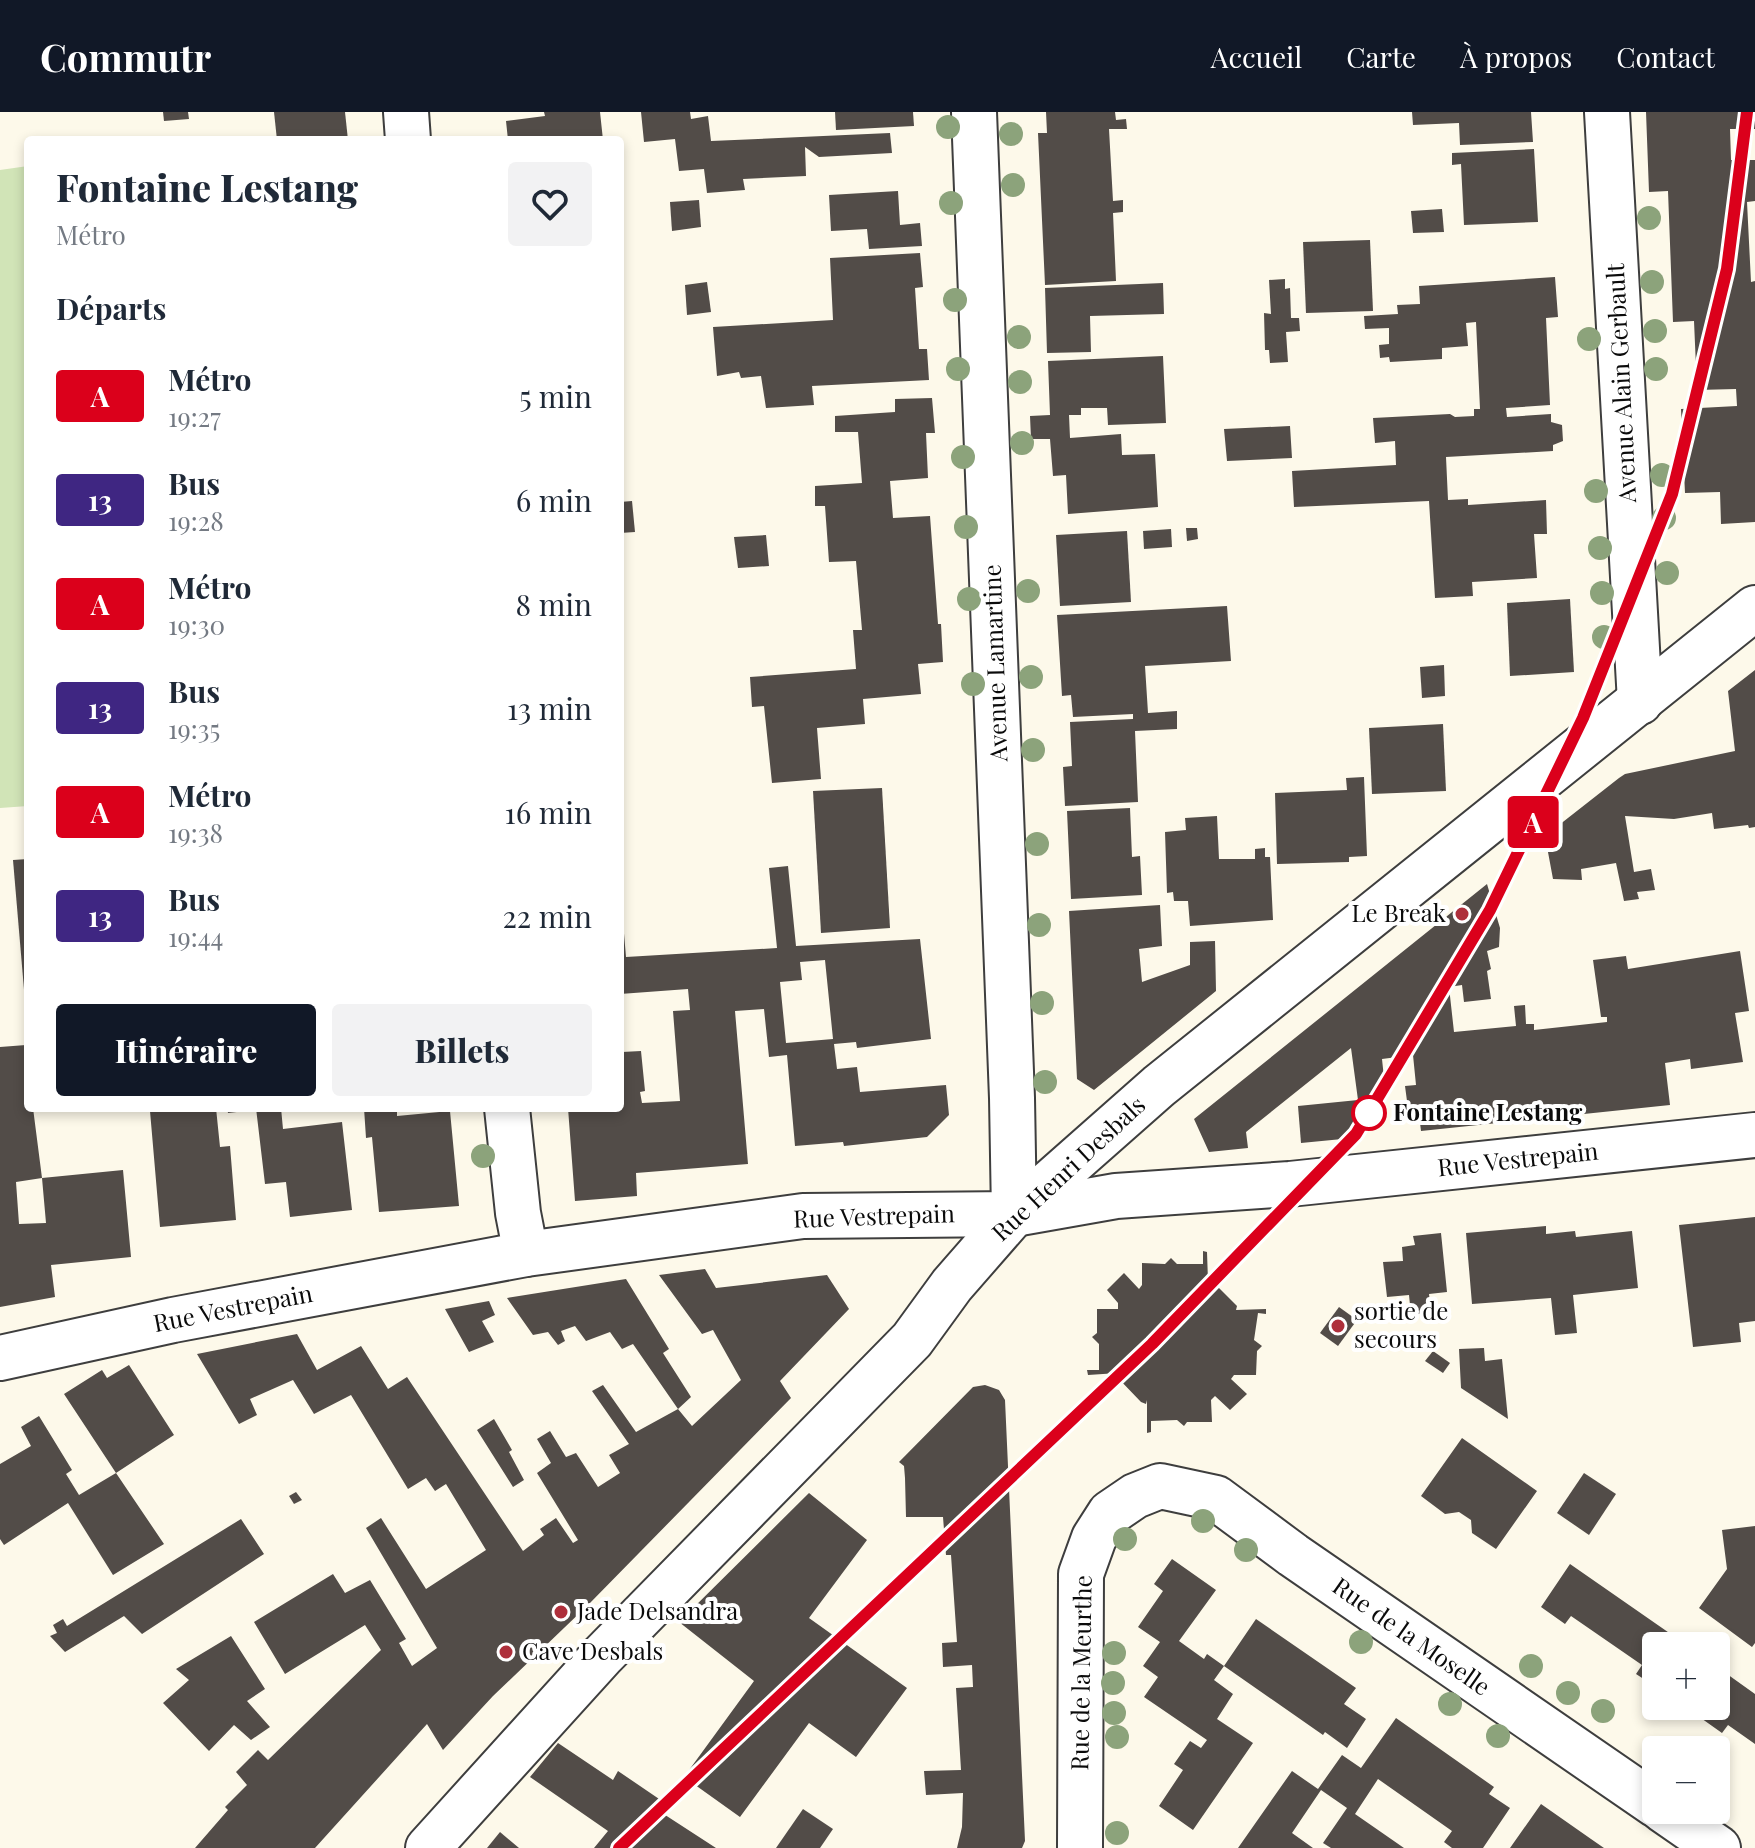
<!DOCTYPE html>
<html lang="fr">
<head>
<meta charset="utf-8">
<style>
	body { margin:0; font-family:"Playfair Display",serif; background:#f2f2f3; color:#1f2937; height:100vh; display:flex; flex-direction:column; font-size:30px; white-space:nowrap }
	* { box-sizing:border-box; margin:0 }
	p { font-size:26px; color:#747a83 }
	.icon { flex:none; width:44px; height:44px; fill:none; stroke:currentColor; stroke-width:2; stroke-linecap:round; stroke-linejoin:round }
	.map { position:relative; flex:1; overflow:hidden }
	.details { position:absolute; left:24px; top:24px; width:600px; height:976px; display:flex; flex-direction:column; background:#fff; border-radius:8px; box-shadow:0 4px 12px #0003 }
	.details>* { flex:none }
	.badge { padding:0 16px; border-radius:6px; font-size:28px; line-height:52px }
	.controls { position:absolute; left:1642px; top:1520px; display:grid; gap:16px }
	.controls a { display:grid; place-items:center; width:88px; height:88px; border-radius:8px; background:#fff; box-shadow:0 4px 12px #0003; font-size:40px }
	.map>.badge { position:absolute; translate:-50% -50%; box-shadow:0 0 0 4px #fff }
	h2 { padding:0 32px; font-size:30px; line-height:72px }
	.round { display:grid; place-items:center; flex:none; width:84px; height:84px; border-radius:8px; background:#f2f2f3 }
	.overview { display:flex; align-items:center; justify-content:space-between; height:136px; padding:0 32px }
	h1 { font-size:38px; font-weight:800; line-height:60px }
	.primary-button { display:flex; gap:16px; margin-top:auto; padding:16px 32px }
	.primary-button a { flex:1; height:92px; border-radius:8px; background:#111827; color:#fff; font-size:32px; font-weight:800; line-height:92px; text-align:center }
	.primary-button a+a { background:#f2f2f3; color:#1f2937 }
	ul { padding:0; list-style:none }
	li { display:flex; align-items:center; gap:24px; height:104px; padding:0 32px }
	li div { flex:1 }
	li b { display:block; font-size:30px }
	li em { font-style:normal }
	li .badge { min-width:88px; font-weight:700; text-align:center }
	header { display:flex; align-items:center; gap:48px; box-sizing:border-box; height:112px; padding:0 40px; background:#111827; color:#fff }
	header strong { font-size:38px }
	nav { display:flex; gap:44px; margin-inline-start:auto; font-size:28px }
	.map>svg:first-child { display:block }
	.green { fill:#d1e4b7 }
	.building { fill:#524c48; fill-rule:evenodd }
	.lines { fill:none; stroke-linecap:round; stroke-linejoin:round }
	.minor-casing { stroke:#3e3e3e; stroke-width:48 }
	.minor { stroke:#fff; stroke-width:44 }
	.tree { fill:#8ca37b }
	.line-casing { stroke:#fff; stroke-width:18 }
	.line { stroke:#db001b; stroke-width:12 }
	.poi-dot { fill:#ae2f3b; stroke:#fff; stroke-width:3 }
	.stop-dot { fill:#fff; stroke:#db001b; stroke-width:4 }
	.labels { text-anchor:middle; stroke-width:8; stroke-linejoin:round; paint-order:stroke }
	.street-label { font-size:24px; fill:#0b0b0b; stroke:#fff }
	.poi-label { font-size:24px; fill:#0b0b0b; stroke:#fff; text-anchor:start }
	.stop-label { font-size:24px; font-weight:bold; fill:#0b0b0b; stroke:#fff; text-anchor:start }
</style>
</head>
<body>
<header>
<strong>Commutr</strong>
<nav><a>Accueil</a><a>Carte</a><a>À propos</a><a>Contact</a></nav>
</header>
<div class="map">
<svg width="1755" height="1736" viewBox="0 0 1755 1736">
	<rect width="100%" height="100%" fill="#fdf9ea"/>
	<path class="green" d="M 28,54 L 28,694 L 0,696 L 0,58 Z"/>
	<g class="building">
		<path d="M 163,0 L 188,0 L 189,7 L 164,9 Z"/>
		<path d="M 274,0 L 345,0 L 348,28 L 277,28 Z"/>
		<path d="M 544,0 L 600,0 L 603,28 L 508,28 L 506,9 L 545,4 Z"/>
		<path d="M 641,0 L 690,0 L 691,7 L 708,4 L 711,29 L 890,21 L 892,41 L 819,45 L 805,35 L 806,64 L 743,67 L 745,78 L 707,81 L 704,57 L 679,59 L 675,27 L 644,30 Z"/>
		<path d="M 835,0 L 913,0 L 914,14 L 836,18 Z"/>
		<path d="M 1046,0 L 1115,0 L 1116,8 L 1126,7 L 1127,17 L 1109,17 L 1113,89 L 1123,88 L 1123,100 L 1113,101 L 1116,169 L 1045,173 L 1038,21 L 1047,21 Z"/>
		<path d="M 1412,0 L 1531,0 L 1533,30 L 1460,33 L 1459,11 L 1413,13 Z"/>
		<path d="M 1646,0 L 1755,0 L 1755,17 L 1730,17 L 1731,48 L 1755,48 L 1755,89 L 1747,90 L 1751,170 L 1755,169 L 1755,410 L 1721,412 L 1720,380 L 1685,381 L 1681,297 L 1737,294 L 1736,277 L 1697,278 L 1694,209 L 1673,210 L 1668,79 L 1649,80 Z"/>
		<path d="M 1534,37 L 1538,110 L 1464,113 L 1461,52 L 1452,53 L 1452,41 Z"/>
		<path d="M 898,79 L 900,113 L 920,111 L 922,134 L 869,137 L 867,117 L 831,119 L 829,83 Z"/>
		<path d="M 699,88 L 701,115 L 672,119 L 670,90 Z"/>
		<path d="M 1442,97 L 1444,120 L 1413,121 L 1411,99 Z"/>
		<path d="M 1370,128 L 1373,199 L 1306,201 L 1303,130 Z"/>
		<path d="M 920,141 L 923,175 L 915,176 L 919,237 L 927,237 L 929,268 L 812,274 L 814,293 L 766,296 L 761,264 L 741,266 L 739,260 L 717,264 L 713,215 L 833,208 L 830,146 Z"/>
		<path d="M 1555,165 L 1558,205 L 1546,206 L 1550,293 L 1506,296 L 1507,305 L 1551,302 L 1551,310 L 1562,313 L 1563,329 L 1553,333 L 1553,339 L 1446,345 L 1448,388 L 1468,387 L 1468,393 L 1546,388 L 1547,422 L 1534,422 L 1537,466 L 1472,470 L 1473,484 L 1435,486 L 1429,389 L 1294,395 L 1292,359 L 1396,353 L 1395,329 L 1375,331 L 1373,306 L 1450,302 L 1455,305 L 1474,304 L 1474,297 L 1480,297 L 1476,210 L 1466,211 L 1468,234 L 1442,236 L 1442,247 L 1390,250 L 1389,245 L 1380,246 L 1379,233 L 1389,232 L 1389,216 L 1365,217 L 1364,204 L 1398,202 L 1397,193 L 1420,192 L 1419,174 Z"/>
		<path d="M 1285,167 L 1285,177 L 1290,176 L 1291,206 L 1299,206 L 1300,219 L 1286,220 L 1288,250 L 1270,251 L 1269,238 L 1265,238 L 1264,201 L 1271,202 L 1269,168 Z"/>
		<path d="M 707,170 L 711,200 L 687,203 L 685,173 Z"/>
		<path d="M 1163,171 L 1164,202 L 1090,204 L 1091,240 L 1047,241 L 1045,176 Z"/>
		<path d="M 1163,244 L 1166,311 L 1108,313 L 1107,296 L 1081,296 L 1081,303 L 1069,303 L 1070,326 L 1121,322 L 1122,343 L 1155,342 L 1158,395 L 1068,402 L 1066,363 L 1053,364 L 1050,327 L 1031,327 L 1030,304 L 1050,303 L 1048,249 Z"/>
		<path d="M 932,286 L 935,321 L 926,321 L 928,366 L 890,369 L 893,406 L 930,404 L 938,512 L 941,512 L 943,550 L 918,552 L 921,582 L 863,587 L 865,612 L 817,616 L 821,667 L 772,671 L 764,594 L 752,595 L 750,565 L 856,557 L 853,518 L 862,518 L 856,449 L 829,450 L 825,394 L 815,394 L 815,374 L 862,371 L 858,320 L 835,320 L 835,304 L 895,300 L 895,287 Z"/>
		<path d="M 1290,314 L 1292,346 L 1227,349 L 1224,317 Z"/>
		<path d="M 632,389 L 635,420 L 620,421 L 620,390 Z"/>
		<path d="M 1186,416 L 1197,416 L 1198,427 L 1187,429 Z"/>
		<path d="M 1171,417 L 1172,435 L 1144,437 L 1143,419 Z"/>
		<path d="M 1127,419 L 1131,490 L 1060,494 L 1056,423 Z"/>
		<path d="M 766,423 L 769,454 L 738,456 L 734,425 Z"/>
		<path d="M 1570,487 L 1574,560 L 1510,564 L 1507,491 Z"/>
		<path d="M 1227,494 L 1231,549 L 1145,554 L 1148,601 L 1177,599 L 1177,617 L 1135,619 L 1138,690 L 1065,694 L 1063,655 L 1072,654 L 1070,610 L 1133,607 L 1133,602 L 1073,605 L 1071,583 L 1062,584 L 1057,503 Z"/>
		<path d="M 1444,553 L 1445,584 L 1422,586 L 1420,555 Z"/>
		<path d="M 1755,558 L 1755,715 L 1749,716 L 1748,713 L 1714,717 L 1712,701 L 1674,707 L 1625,704 L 1634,760 L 1651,757 L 1655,778 L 1637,780 L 1639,787 L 1624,789 L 1616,751 L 1581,757 L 1582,768 L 1553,767 L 1545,724 L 1619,666 L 1625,662 L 1735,639 L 1728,579 Z"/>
		<path d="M 1443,612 L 1446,679 L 1372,682 L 1369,616 Z"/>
		<path d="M 1364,665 L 1367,744 L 1349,745 L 1349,750 L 1277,752 L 1275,681 L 1347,678 L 1346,666 Z"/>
		<path d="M 882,676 L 890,816 L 821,821 L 813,679 Z"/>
		<path d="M 1130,696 L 1132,745 L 1140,744 L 1142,783 L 1071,787 L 1067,699 Z"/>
		<path d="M 1217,704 L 1219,747 L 1255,747 L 1255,737 L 1265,736 L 1265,745 L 1270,745 L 1273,808 L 1190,814 L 1188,789 L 1174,789 L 1173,780 L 1167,781 L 1165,720 L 1186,718 L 1185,706 Z"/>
		<path d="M 28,747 L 28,901 L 26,901 L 13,748 Z"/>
		<path d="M 788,754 L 796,834 L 920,827 L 931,927 L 857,936 L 856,930 L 834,932 L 837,957 L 857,955 L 860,980 L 946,973 L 949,1003 L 927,1025 L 844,1034 L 843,1030 L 795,1034 L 787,943 L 769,945 L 764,897 L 735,899 L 748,1052 L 636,1061 L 637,1084 L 575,1089 L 568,996 L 620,996 L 622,940 L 641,939 L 645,979 L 640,980 L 642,991 L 680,989 L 673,899 L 690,898 L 688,877 L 620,882 L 620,798 L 622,798 L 626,845 L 777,836 L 769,756 ZM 825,848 L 833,927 L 786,931 L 780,870 L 802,868 L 800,850 Z"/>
		<path d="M 1487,772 L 1500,816 L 1499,835 L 1487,839 L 1491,857 L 1487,859 L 1491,887 L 1464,890 L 1462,873 L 1449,875 L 1454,920 L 1516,914 L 1514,894 L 1525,893 L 1526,912 L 1534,912 L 1534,918 L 1607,910 L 1607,905 L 1601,905 L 1593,848 L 1626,844 L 1628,857 L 1740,839 L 1749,899 L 1735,901 L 1743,950 L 1691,957 L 1690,947 L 1665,951 L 1670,993 L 1421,1019 L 1419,1003 L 1409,1004 L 1405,974 L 1416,973 L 1413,943 L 1382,947 L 1386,985 L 1358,988 L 1351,936 L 1246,1020 L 1248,1036 L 1209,1040 L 1194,1007 Z"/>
		<path d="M 1160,793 L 1162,834 L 1139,837 L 1142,870 L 1190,853 L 1190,830 L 1215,829 L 1216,879 L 1094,978 L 1077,967 L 1069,799 Z"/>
		<path d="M 26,933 L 28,996 L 33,996 L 42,1066 L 16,1070 L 19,1112 L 46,1111 L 42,1066 L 123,1058 L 131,1145 L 51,1153 L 55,1185 L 0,1195 L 0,935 Z"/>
		<path d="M 1358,988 L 1363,1025 L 1301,1031 L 1298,994 Z"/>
		<path d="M 180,996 L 216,996 L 220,1035 L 230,1034 L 236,1108 L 160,1115 L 150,999 Z"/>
		<path d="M 227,996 L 253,996 L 254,998 L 228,1001 Z"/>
		<path d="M 256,996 L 281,996 L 283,1017 L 342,1010 L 352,1098 L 290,1105 L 286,1070 L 265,1072 Z"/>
		<path d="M 364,996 L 397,996 L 397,1004 L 450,999 L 459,1094 L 379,1100 L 372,1025 L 366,1026 Z"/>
		<path d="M 1755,1105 L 1755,1209 L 1739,1211 L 1741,1230 L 1693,1235 L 1679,1113 Z"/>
		<path d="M 1546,1114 L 1546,1122 L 1575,1119 L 1576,1125 L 1632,1119 L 1638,1176 L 1573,1183 L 1577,1221 L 1555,1223 L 1551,1186 L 1472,1192 L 1466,1121 Z"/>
		<path d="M 1441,1121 L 1447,1180 L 1429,1182 L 1431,1200 L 1411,1203 L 1409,1183 L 1387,1185 L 1383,1150 L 1403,1149 L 1402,1135 L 1415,1133 L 1413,1124 Z"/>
		<path d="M 1203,1139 L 1207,1140 L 1208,1169 L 1212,1169 L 1237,1194 L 1236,1198 L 1266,1197 L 1266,1202 L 1258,1201 L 1254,1228 L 1262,1234 L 1257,1239 L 1256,1263 L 1234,1263 L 1231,1267 L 1247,1282 L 1230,1298 L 1215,1284 L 1211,1288 L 1212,1310 L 1187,1310 L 1184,1314 L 1177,1308 L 1151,1309 L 1151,1320 L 1147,1321 L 1147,1288 L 1146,1292 L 1141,1290 L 1117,1265 L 1118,1261 L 1088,1263 L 1087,1258 L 1099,1258 L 1099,1232 L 1092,1225 L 1097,1221 L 1097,1197 L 1118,1197 L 1118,1191 L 1107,1178 L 1124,1161 L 1139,1177 L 1142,1173 L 1142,1151 L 1165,1152 L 1171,1146 L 1177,1152 L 1203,1152 Z"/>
		<path d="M 705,1157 L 716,1176 L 827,1163 L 849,1197 L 780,1269 L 791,1286 L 589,1492 L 493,1584 L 443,1638 L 427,1612 L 315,1736 L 195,1736 L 228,1698 L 225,1695 L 247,1673 L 236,1660 L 258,1638 L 268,1648 L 381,1538 L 365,1513 L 285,1562 L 254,1510 L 333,1462 L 345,1481 L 370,1468 L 406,1527 L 399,1531 L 412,1554 L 437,1536 L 366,1416 L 381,1406 L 426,1477 L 486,1438 L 446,1372 L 435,1379 L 426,1366 L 408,1377 L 351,1283 L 314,1302 L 293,1268 L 250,1287 L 257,1303 L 239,1312 L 197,1242 L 297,1222 L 317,1258 L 361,1234 L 388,1277 L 407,1265 L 523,1439 L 544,1423 L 540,1417 L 556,1406 L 573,1431 L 578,1428 L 537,1361 L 551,1351 L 537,1327 L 550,1319 L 566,1345 L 576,1341 L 598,1375 L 620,1361 L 609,1343 L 629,1332 L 592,1279 L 603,1273 L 636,1320 L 678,1297 L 633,1232 L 622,1237 L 610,1220 L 586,1229 L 575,1214 L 561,1219 L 565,1229 L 558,1233 L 548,1220 L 533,1223 L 507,1186 L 626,1167 L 669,1237 L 663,1241 L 691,1285 L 678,1297 L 692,1314 L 741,1268 L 713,1218 L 702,1222 L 659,1163 Z"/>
		<path d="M 489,1189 L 495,1203 L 482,1209 L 494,1230 L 469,1240 L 445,1197 Z"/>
		<path d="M 1339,1195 L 1357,1208 L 1338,1234 L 1320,1221 Z"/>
		<path d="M 1484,1236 L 1485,1249 L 1502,1247 L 1508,1307 L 1461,1276 L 1459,1237 Z"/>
		<path d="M 1433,1239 L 1450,1251 L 1443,1261 L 1425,1249 Z"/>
		<path d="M 129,1253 L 174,1323 L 116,1361 L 64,1282 L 102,1258 L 107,1266 Z"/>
		<path d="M 985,1273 L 999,1278 L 1005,1288 L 1025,1729 L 1022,1736 L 957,1736 L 962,1715 L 963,1681 L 926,1683 L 924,1659 L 961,1658 L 956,1576 L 973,1575 L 972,1553 L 943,1555 L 942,1531 L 957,1530 L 951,1443 L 946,1443 L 943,1405 L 906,1405 L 905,1366 L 904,1354 L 899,1350 L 973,1275 Z"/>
		<path d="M 39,1304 L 72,1358 L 66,1362 L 79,1383 L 116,1361 L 164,1432 L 113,1463 L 68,1391 L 4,1433 L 0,1427 L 0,1352 L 31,1334 L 21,1315 Z"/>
		<path d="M 494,1307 L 512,1338 L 509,1340 L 524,1368 L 513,1375 L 477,1318 Z"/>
		<path d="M 1462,1326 L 1537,1379 L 1496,1437 L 1472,1421 L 1471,1408 L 1459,1400 L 1445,1402 L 1421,1384 Z"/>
		<path d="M 1584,1361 L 1616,1382 L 1589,1423 L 1557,1401 Z"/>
		<path d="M 296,1380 L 302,1388 L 294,1392 L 289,1384 Z"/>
		<path d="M 809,1381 L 867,1428 L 809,1506 L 907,1576 L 856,1645 L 809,1611 L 740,1705 L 684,1665 L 754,1569 L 679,1510 Z"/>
		<path d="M 241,1407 L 264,1442 L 142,1522 L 124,1504 L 65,1540 L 50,1524 L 57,1521 L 53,1513 L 63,1507 L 67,1514 Z"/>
		<path d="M 1755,1414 L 1755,1531 L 1752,1535 L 1699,1496 L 1727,1457 L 1722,1418 Z"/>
		<path d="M 1172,1447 L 1216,1478 L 1179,1529 L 1204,1547 L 1207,1542 L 1224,1554 L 1256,1507 L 1356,1576 L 1344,1592 L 1366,1607 L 1347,1636 L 1325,1620 L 1323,1623 L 1224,1554 L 1214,1568 L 1233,1582 L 1217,1607 L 1253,1631 L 1193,1718 L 1159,1694 L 1183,1658 L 1174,1652 L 1190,1629 L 1201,1636 L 1207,1628 L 1144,1585 L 1158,1565 L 1143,1554 L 1160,1530 L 1138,1515 L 1163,1479 L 1154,1472 Z"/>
		<path d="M 1570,1452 L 1688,1534 L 1656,1534 L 1656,1575 L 1636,1562 L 1642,1553 L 1571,1504 L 1565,1512 L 1541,1495 Z"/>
		<path d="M 231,1524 L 265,1577 L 247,1589 L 270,1615 L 251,1628 L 234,1613 L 209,1639 L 163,1591 L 189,1568 L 176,1557 Z"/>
		<path d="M 1727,1562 L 1755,1582 L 1755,1632 L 1728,1613 L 1722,1621 L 1698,1604 L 1705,1594 L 1716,1594 L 1716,1578 Z"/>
		<path d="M 1396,1606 L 1494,1675 L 1489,1682 L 1510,1696 L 1483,1736 L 1452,1736 L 1444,1730 L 1452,1719 L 1378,1667 L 1355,1702 L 1404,1736 L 1331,1736 L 1323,1731 L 1347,1696 L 1321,1678 L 1292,1721 L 1313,1736 L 1238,1736 L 1292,1659 L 1318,1677 L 1342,1643 L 1361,1656 Z"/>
		<path d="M 558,1631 L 613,1668 L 618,1659 L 665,1691 L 659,1699 L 716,1736 L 594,1736 L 608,1719 L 530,1665 Z"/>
		<path d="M 1541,1692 L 1591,1727 L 1604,1736 L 1510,1736 Z"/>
		<path d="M 803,1697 L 833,1717 L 820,1736 L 776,1736 Z"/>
		<path d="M 500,1720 L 519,1736 L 487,1736 Z"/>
	</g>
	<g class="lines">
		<defs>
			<g id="minor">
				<path d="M 406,0 L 408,28"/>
				<path d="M 974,0 L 1012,986 L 1014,1102"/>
				<path d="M 1607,0 L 1640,590"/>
				<path d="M 507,996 L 518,1101 L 526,1142"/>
				<path d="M 0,1246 L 173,1208 L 526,1142 L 803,1104 L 1014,1102 L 1116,1084 L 1290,1072 L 1755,1023"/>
				<path d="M 1663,1698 L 1718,1736"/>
				<path d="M 428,1736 L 603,1543 L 912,1228 L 952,1173 L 1014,1102 L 1159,974 L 1755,496"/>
				<path d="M 1080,1736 L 1081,1462 L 1094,1426 L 1110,1401 L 1135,1384 L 1160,1374 L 1216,1386 L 1293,1443 L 1656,1693"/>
			</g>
		</defs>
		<use href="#minor" class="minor-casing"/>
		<use href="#minor" class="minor"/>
	</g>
	<g class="tree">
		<circle cx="948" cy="15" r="12"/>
		<circle cx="1011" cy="22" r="12"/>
		<circle cx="1013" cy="73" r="12"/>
		<circle cx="951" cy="91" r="12"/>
		<circle cx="1649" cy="106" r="12"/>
		<circle cx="1652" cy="170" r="12"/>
		<circle cx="955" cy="188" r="12"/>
		<circle cx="1655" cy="219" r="12"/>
		<circle cx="1019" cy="225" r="12"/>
		<circle cx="1589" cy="227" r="12"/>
		<circle cx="958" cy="257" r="12"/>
		<circle cx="1656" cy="257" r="12"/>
		<circle cx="1020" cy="270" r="12"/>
		<circle cx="1022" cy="331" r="12"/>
		<circle cx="963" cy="345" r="12"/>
		<circle cx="1662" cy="363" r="12"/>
		<circle cx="1596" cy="379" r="12"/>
		<circle cx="1664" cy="406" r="12"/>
		<circle cx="966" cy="415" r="12"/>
		<circle cx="1600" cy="436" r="12"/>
		<circle cx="1667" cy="461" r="12"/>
		<circle cx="1028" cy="479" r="12"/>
		<circle cx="1602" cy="481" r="12"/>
		<circle cx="969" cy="487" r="12"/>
		<circle cx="1604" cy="525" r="12"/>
		<circle cx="1031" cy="565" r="12"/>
		<circle cx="973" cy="572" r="12"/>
		<circle cx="1033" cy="638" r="12"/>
		<circle cx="1037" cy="732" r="12"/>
		<circle cx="1039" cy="813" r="12"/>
		<circle cx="1042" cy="891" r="12"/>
		<circle cx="1045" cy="970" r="12"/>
		<circle cx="483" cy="1044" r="12"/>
		<circle cx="1203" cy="1409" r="12"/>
		<circle cx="1125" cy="1427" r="12"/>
		<circle cx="1246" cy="1438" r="12"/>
		<circle cx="1361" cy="1530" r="12"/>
		<circle cx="1114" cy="1541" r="12"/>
		<circle cx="1531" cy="1554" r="12"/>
		<circle cx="1113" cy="1571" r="12"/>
		<circle cx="1568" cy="1581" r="12"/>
		<circle cx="1450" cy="1592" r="12"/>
		<circle cx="1603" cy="1599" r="12"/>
		<circle cx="1114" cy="1601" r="12"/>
		<circle cx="1498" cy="1624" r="12"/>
		<circle cx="1117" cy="1625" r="12"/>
		<circle cx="1117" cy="1721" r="12"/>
	</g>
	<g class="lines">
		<defs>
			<path id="line" d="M 619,1736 L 1152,1232 L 1356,1022 L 1490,798 L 1583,606 L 1672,382 L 1727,157 L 1747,0"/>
		</defs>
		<use href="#line" class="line-casing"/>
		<use href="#line" class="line"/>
	</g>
	<g class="poi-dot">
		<circle cx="1462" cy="802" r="8"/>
		<circle cx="1338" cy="1214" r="8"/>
		<circle cx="561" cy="1500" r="8"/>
		<circle cx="506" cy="1540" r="8"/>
	</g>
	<circle class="stop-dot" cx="1369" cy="1001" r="16"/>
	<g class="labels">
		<g class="street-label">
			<text transform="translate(1622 271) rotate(-93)" y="8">Avenue Alain Gerbault</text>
			<text transform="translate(996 551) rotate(-92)" y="8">Avenue Lamartine</text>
			<text transform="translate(1518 1048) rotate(-6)" y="8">Rue Vestrepain</text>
			<text transform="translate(1069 1057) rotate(-43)" y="8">Rue Henri Desbals</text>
			<text transform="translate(874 1105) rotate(-2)" y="8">Rue Vestrepain</text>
			<text transform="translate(233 1197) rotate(-11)" y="8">Rue Vestrepain</text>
			<text transform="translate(1411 1525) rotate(35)" y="8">Rue de la Moselle</text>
			<text transform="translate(1082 1561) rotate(-89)" y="8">Rue de la Meurthe</text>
		</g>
		<g class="poi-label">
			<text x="1446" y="810" text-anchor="end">Le Break</text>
			<text x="1354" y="1208">sortie de<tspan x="1354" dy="28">secours</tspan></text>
			<text x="577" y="1508">Jade Delsandra</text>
			<text x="522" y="1548">Cave Desbals</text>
		</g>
		<g class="stop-label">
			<text x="1393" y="1009">Fontaine Lestang</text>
		</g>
	</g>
</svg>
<div class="controls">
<a>+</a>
<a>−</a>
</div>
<b class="badge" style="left:1533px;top:710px;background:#db001b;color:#fff">A</b>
<section class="details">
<div class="overview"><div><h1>Fontaine Lestang</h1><p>Métro</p></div><a class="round"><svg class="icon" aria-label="heart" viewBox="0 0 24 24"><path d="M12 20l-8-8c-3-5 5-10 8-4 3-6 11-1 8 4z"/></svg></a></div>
<h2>Départs</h2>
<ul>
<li><span class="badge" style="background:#db001b;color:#fff">A</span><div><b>Métro</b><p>19:27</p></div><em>5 min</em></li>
<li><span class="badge" style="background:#3f2682;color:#fff">13</span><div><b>Bus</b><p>19:28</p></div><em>6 min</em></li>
<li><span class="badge" style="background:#db001b;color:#fff">A</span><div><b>Métro</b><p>19:30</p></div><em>8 min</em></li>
<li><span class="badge" style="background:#3f2682;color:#fff">13</span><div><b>Bus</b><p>19:35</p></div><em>13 min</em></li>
<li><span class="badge" style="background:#db001b;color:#fff">A</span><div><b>Métro</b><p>19:38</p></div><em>16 min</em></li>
<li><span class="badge" style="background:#3f2682;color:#fff">13</span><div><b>Bus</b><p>19:44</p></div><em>22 min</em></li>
</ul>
<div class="primary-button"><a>Itinéraire</a><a>Billets</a></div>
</section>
</div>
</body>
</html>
